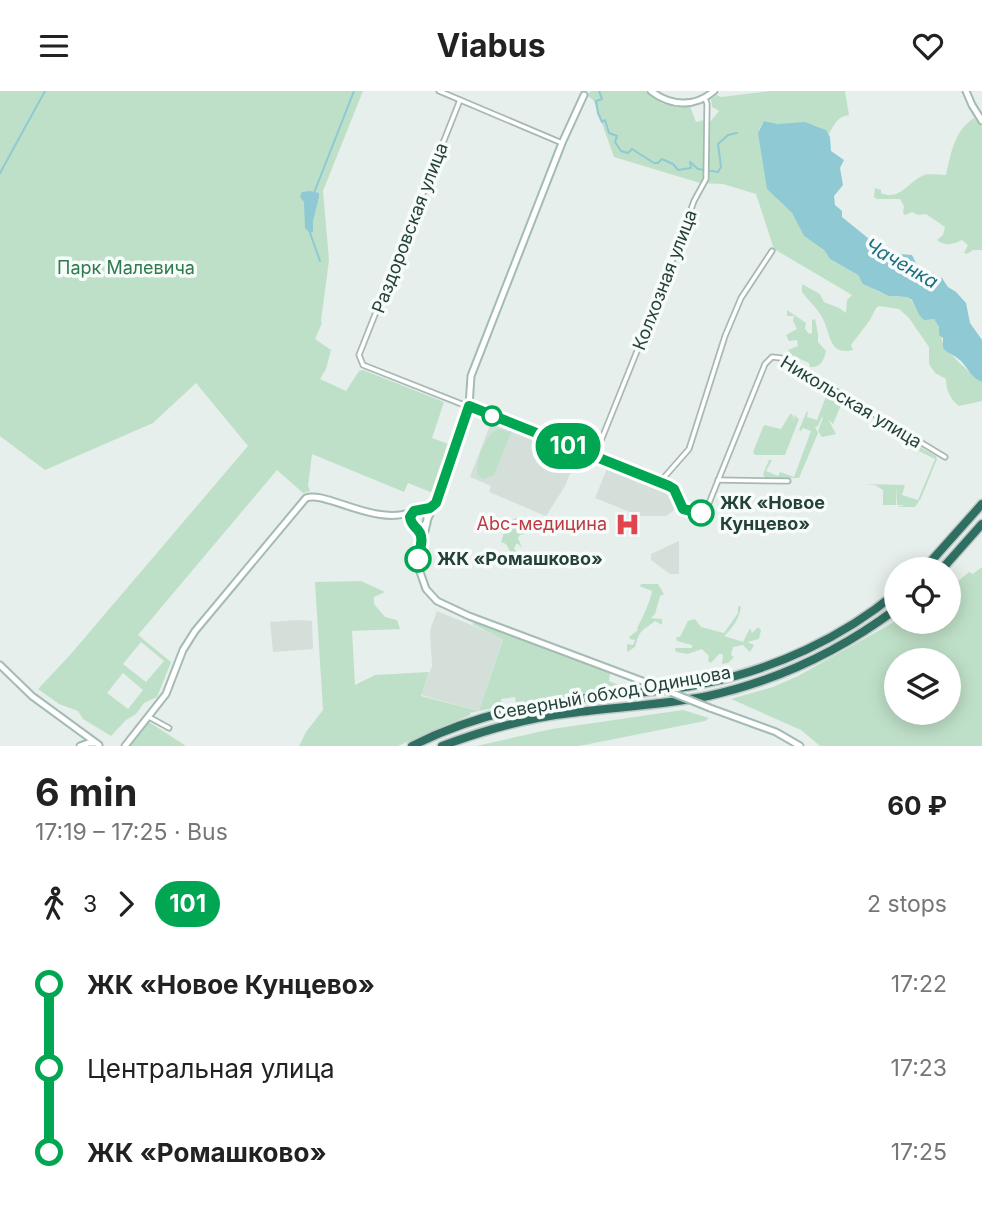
<!DOCTYPE html>
<html lang="en">
<head>
<meta charset="utf-8">
<style>
	body { margin:0; font-family:Inter,sans-serif; background:#f2f2f2; color:#222; height:100vh; display:flex; flex-direction:column; font-size:26px; white-space:nowrap }
	* { box-sizing:border-box; margin:0 }
	p { font-size:23px; color:#767676 }
	.icon { flex:none; width:38px; height:38px; fill:none; stroke:currentColor; stroke-width:2; stroke-linecap:round; stroke-linejoin:round }
	.map { position:relative; height:655px; overflow:hidden }
	.sheet { display:flex; flex-direction:column; background:#fff; flex:1 }
	.sheet>* { flex:none }
	.badge { padding:0 14px; border-radius:23px; font-size:24px; line-height:46px }
	.tools { position:absolute; left:884px; top:466px; display:grid; gap:14px }
	.tools a { display:grid; place-items:center; width:77px; height:77px; border-radius:50%; background:#fff; box-shadow:0 4px 18px #0003; font-size:35px }
	.map>.badge { position:absolute; translate:-50% -50%; box-shadow:0 0 0 4px #fff }
	.legs { display:flex; align-items:center; gap:10px; height:77px; padding:0 35px; font-size:23px }
	.legs p { margin-inline-start:auto }
	.headline { display:flex; align-items:center; justify-content:space-between; height:119px; padding:0 35px }
	h1 { font-size:38px; font-weight:700; line-height:52px }
	ul { padding:0 35px; list-style:none }
	li { display:flex; align-items:center; gap:24px; height:84px; font-size:26px }
	li i { display:grid; place-items:center; width:10px; height:100%; margin:0 9px; background:currentColor }
	li i::after { content:''; width:18px; height:18px; margin:-9px; border:5px solid; border-radius:50%; background:#fff }
	li p { margin-inline-start:auto }
	li:first-child i { background:linear-gradient(#0000 50%,currentColor 0) }
	li:last-child i { background:linear-gradient(currentColor 50%,#0000 0) }
	header { display:flex; justify-content:space-between; align-items:center; height:91px; padding:0 35px; background:#fff; font-size:32px; font-weight:700 }
	.map>svg:first-child { display:block }
	.built { fill:#d4dfda }
	.green { fill:#bfe0c8; fill-rule:evenodd }
	.water { fill:#8ec9d4 }
	.lines { fill:none; stroke-linecap:round; stroke-linejoin:round }
	.stream { stroke:#8ec9d4; stroke-width:2 }
	.street-casing { stroke:#a8b8b2; stroke-width:7 }
	.secondary-casing { stroke:#a4bbb3; stroke-width:9 }
	.highway-casing { stroke:#c2cac8; stroke-width:11 }
	.street { stroke:#fff; stroke-width:3.5 }
	.secondary { stroke:#fff; stroke-width:5 }
	.highway { stroke:#2f6f62; stroke-width:8 }
	.secondary-bridge-casing { stroke:#a4bbb3; stroke-width:9; stroke-linecap:butt }
	.secondary-bridge { stroke:#fff; stroke-width:5 }
	.line-1-casing { stroke:#fff; stroke-width:16 }
	.line-1 { stroke:#00a651; stroke-width:10 }
	.stop-1-dot { fill:#fff; stroke:#00a651; stroke-width:3.5 }
	.labels { text-anchor:middle; stroke-width:7; stroke-linejoin:round; paint-order:stroke }
	.street-label { font-size:18px; fill:#24423a; stroke:#f7fbf9 }
	.park-label { font-size:18px; fill:#2d7a4b; stroke:#f7fbf9 }
	.stop-label { font-size:18px; font-weight:bold; fill:#24423a; stroke:#f7fbf9; text-anchor:start }
	.health-label { font-size:18px; fill:#be3a42; stroke:#f7fbf9; text-anchor:end }
	.water-label { font-size:19px; font-style:italic; fill:#1c6f80; stroke:#f7fbf9 }
</style>
</head>
<body>
<header><svg class="icon" aria-label="menu" viewBox="0 0 24 24"><path d="M4 6h16M4 12h16M4 18h16"/></svg>Viabus<svg class="icon" aria-label="heart" viewBox="0 0 24 24"><path d="M12 20l-8-8c-3-5 5-10 8-4 3-6 11-1 8 4z"/></svg></header>
<div class="map">
<svg width="982" height="655" viewBox="0 0 982 655">
	<rect width="100%" height="100%" fill="#e6efeb"/>
	<g class="built">
		<path d="M 492,329 L 571,360 L 568,370 L 574,373 L 565,395 L 546,425 L 489,401 L 491,395 L 470,386 Z"/>
		<path d="M 608,375 L 666,397 L 671,402 L 677,417 L 666,425 L 640,425 L 595,407 Z"/>
		<path d="M 679,450 L 679,483 L 670,483 L 651,469 L 651,463 Z"/>
		<path d="M 437,520 L 503,547 L 479,620 L 421,604 L 432,575 L 430,539 Z"/>
		<path d="M 298,529 L 312,530 L 313,558 L 273,561 L 270,531 Z"/>
	</g>
	<g class="green">
		<path d="M 0,0 L 363,0 L 323,100 L 329,169 L 321,230 L 322,232 L 315,248 L 331,259 L 326,278 L 320,288 L 346,300 L 359,280 L 363,279 L 444,311 L 432,347 L 451,354 L 433,402 L 408,392 L 404,401 L 312,363 L 308,395 L 310,400 L 303,402 L 277,379 L 138,544 L 171,571 L 157,606 L 144,612 L 136,623 L 126,629 L 111,645 L 83,628 L 78,620 L 59,613 L 38,598 L 70,564 L 248,355 L 196,292 L 153,332 L 45,379 L 0,345 ZM 141,551 L 164,570 L 146,591 L 123,573 ZM 123,582 L 143,599 L 128,618 L 107,602 Z"/>
		<path d="M 591,0 L 645,0 L 663,13 L 690,15 L 696,31 L 704,29 L 710,31 L 719,20 L 712,16 L 711,8 L 717,4 L 721,6 L 771,0 L 845,0 L 849,24 C 837,26 835,32 829,43 C 819,30 795,33 781,33 C 775,33 770,31 764,30 L 759,39 L 777,108 L 792,122 L 804,145 L 824,159 L 830,168 L 858,184 L 864,193 L 879,201 L 896,206 L 907,206 L 912,210 L 919,224 L 924,228 L 934,228 C 940,236 941,244 943,253 C 945,259 976,288 982,291 L 982,310 L 959,315 C 950,308 946,299 946,288 L 935,282 L 929,273 L 929,256 L 909,227 L 899,218 L 879,215 L 876,217 L 870,229 L 851,254 L 853,259 C 829,265 831,244 823,228 C 818,218 808,209 802,201 L 802,193 L 820,203 L 824,211 L 839,217 L 846,222 L 847,209 L 852,204 L 774,158 L 756,103 L 723,93 L 700,92 L 614,66 L 594,10 L 587,4 Z"/>
		<path d="M 974,27 L 982,36 L 982,159 L 973,159 L 967,163 L 964,162 L 968,154 L 962,149 C 955,153 945,156 937,149 L 943,144 L 945,136 L 926,123 L 918,124 L 912,121 L 905,124 L 903,122 L 904,115 L 900,108 L 877,108 L 874,106 L 875,97 L 881,99 L 881,102 C 900,110 907,92 922,85 C 928,82 938,84 946,84 C 951,62 954,40 974,27 Z"/>
		<path d="M 787,219 L 806,232 L 805,238 L 809,243 L 812,242 L 812,229 L 815,228 L 818,243 L 818,251 L 826,260 C 824,269 821,277 810,276 L 809,272 L 793,265 L 788,259 L 798,255 L 797,249 L 789,250 L 786,244 L 797,238 L 793,230 L 794,225 L 787,225 Z"/>
		<path d="M 804,285 L 843,309 L 833,333 L 828,328 L 836,343 L 822,346 L 818,340 L 823,327 L 822,326 L 818,335 L 815,336 L 818,342 L 799,387 L 765,387 L 763,383 L 769,369 L 772,369 L 766,380 L 778,385 L 780,381 L 794,386 L 811,340 L 803,337 L 801,340 L 799,339 L 807,320 L 808,321 L 807,326 L 817,329 L 827,303 L 802,288 Z"/>
		<path d="M 790,323 L 792,323 L 795,330 L 794,324 L 799,328 L 785,364 L 755,364 L 753,361 L 764,334 L 781,338 Z"/>
		<path d="M 498,338 L 509,341 L 510,338 L 512,339 L 494,384 L 484,388 L 478,384 C 474,372 486,342 498,338 Z"/>
		<path d="M 920,356 L 936,365 L 937,368 L 921,407 L 915,416 L 897,416 L 905,414 L 897,414 L 897,395 L 896,414 L 883,414 L 883,399 L 875,394 L 864,393 L 905,394 L 902,404 L 918,409 L 935,368 L 919,360 L 915,371 Z"/>
		<path d="M 520,425 L 526,437 L 524,443 L 520,444 L 518,447 L 522,457 L 517,452 L 514,457 L 521,470 L 515,469 L 506,453 L 501,451 L 507,432 Z"/>
		<path d="M 982,476 L 982,655 L 820,655 L 801,639 L 731,608 L 773,596 L 798,585 L 896,530 L 948,530 L 949,498 L 969,481 L 973,483 ZM 896,569 L 948,569 L 948,621 L 896,621 Z"/>
		<path d="M 361,490 L 385,501 L 374,506 L 374,513 L 385,526 L 397,529 L 400,538 L 352,540 L 355,594 L 375,584 L 429,581 L 421,605 L 479,620 L 503,548 L 472,533 L 476,531 L 610,582 L 609,590 L 625,597 L 568,603 L 516,612 L 515,606 L 501,608 L 502,615 L 470,622 L 470,624 L 398,655 L 299,655 L 306,641 L 323,619 L 315,491 Z"/>
		<path d="M 642,493 L 658,493 L 664,503 L 660,505 L 655,523 L 651,527 L 662,528 L 662,534 L 655,530 C 641,541 640,538 635,556 L 627,561 L 627,553 L 633,554 L 635,549 L 630,548 L 629,546 L 638,539 L 637,537 C 642,528 651,509 652,500 L 639,495 Z"/>
		<path d="M 741,515 C 740,527 732,538 724,545 L 743,551 L 750,537 L 752,542 L 758,536 L 761,539 L 759,548 L 747,551 L 754,554 L 750,561 L 743,554 L 733,556 L 731,564 L 734,566 L 728,572 L 722,573 L 723,563 L 719,563 L 711,572 L 708,570 L 709,565 L 702,558 L 688,563 L 676,561 L 675,557 L 692,557 L 692,554 L 677,550 L 676,546 L 680,546 L 688,530 L 695,528 L 701,536 L 724,542 L 738,522 L 738,516 Z"/>
		<path d="M 683,619 L 709,627 L 705,630 L 579,655 L 476,655 L 552,638 Z"/>
		<path d="M 149,631 L 186,655 L 129,655 Z"/>
	</g>
	<g class="water">
		<path d="M 764,30 L 778,33 L 805,31 L 826,39 L 830,46 L 831,60 L 844,69 L 840,77 L 843,94 L 834,105 L 835,114 L 842,120 L 842,126 L 879,156 L 899,163 L 912,164 L 917,174 L 942,187 L 948,196 L 956,201 L 966,212 L 970,232 L 982,249 L 982,291 C 972,287 968,278 962,271 C 957,265 948,263 943,257 L 943,247 L 939,244 L 939,236 L 934,228 L 924,229 L 919,224 L 912,209 L 907,206 L 889,205 L 863,193 L 858,184 L 830,168 L 824,159 L 804,145 L 792,122 L 767,98 L 758,42 Z"/>
		<path d="M 310,100 L 319,102 L 319,106 L 313,130 L 313,141 L 310,142 L 305,137 L 304,111 L 300,106 L 302,101 Z"/>
	</g>
	<g class="lines">
		<g class="stream">
			<path d="M 599,0 L 602,8 L 596,10 L 598,22 L 602,31 L 605,29 L 609,42 L 617,45 L 615,51 L 621,60 L 628,62 L 632,58 L 654,72 L 658,72 L 662,68 L 673,73 L 678,79 L 691,77 L 690,71 L 698,78 L 718,81 L 721,76 L 718,53 L 728,44 L 737,42"/>
			<path d="M 0,82 L 45,0"/>
			<path d="M 314,102 L 354,0"/>
			<path d="M 310,142 L 320,170"/>
		</g>
		<defs>
			<g id="street">
				<path d="M 439,0 L 562,52"/>
				<path d="M 460,9 L 359,264 L 363,274 L 669,395 C 688,409 668,420 705,422 L 765,273 L 772,266 L 781,267 L 945,366"/>
				<path d="M 594,367 L 662,198 L 694,110 L 706,88 L 707,13 L 705,7"/>
				<path d="M 718,389 L 788,390"/>
				<path d="M 660,391 L 689,358 L 725,245 L 741,207 L 772,160"/>
				<path d="M 149,626 L 169,637"/>
			</g>
			<g id="secondary">
				<path d="M 651,0 C 670,15 695,17 714,0"/>
				<path d="M 966,0 L 972,14 L 982,30"/>
				<circle cx="418" cy="428" r="9"/>
				<path d="M 427,430 L 449,378 L 469,315 L 471,285 L 562,52 L 584,4"/>
				<path d="M 427,432 L 419,464 L 419,478 L 426,498 L 437,510 L 469,525 L 645,591"/>
				<path d="M 0,574 L 32,605 L 99,654"/>
				<path d="M 710,617 L 776,641 L 800,655"/>
				<path d="M 80,655 L 88,652 L 94,652"/>
				<path d="M 125,655 L 166,603 L 183,559 L 195,540 L 306,407 C 325,399 377,437 414,420"/>
			</g>
			<g id="highway">
				<path d="M 924,478 L 982,413"/>
				<path d="M 942,478 L 982,433"/>
				<path d="M 412,655 C 461,630 514,616 569,609 C 614,603 661,602 706,592 C 774,578 842,547 896,502"/>
				<path d="M 442,655 C 484,639 526,627 571,622 C 616,616 663,614 708,605 C 776,590 840,560 896,518"/>
			</g>
		</defs>
		<use href="#street" class="street-casing"/>
		<use href="#secondary" class="secondary-casing"/>
		<use href="#highway" class="highway-casing"/>
		<use href="#street" class="street"/>
		<use href="#secondary" class="secondary"/>
		<use href="#highway" class="highway"/>
		<defs>
			<path id="secondary-bridge" d="M 645,591 L 710,617"/>
		</defs>
		<use href="#secondary-bridge" class="secondary-bridge-casing"/>
		<use href="#secondary-bridge" class="secondary-bridge"/>
	</g>
	<g class="lines">
		<defs>
			<path id="line-1" d="M 418,468 C 419,460 424,450 420,442 C 416,435 411,435 410,426 L 414,420 L 430,417 L 436,412 L 469,315 L 669,395 L 674,398 L 683,418 L 701,422"/>
		</defs>
		<use href="#line-1" class="line-1-casing"/>
		<use href="#line-1" class="line-1"/>
	</g>
	<defs>
		<symbol id="hospital-bare" viewBox="-9 -9 18 18"><path d="M-5-5h3v3.5h4V-5h3V5h-3V1.5h-4V5h-3Z" fill="#e0444e" stroke="#f7fbf9" stroke-width="2.5" paint-order="stroke"/></symbol>
	</defs>
	<g fill-rule="evenodd">
		<use href="#hospital-bare" x="610" y="416" width="35" height="35"/>
	</g>
	<g class="stop-1-dot">
		<circle cx="492" cy="325" r="9"/>
		<circle cx="701" cy="422" r="12"/>
		<circle cx="418" cy="468" r="12"/>
	</g>
	<g class="labels">
		<g class="street-label">
			<text transform="translate(410 137) rotate(-69)" y="6">Раздоровская улица</text>
			<text transform="translate(665 189) rotate(-69)" y="6">Колхозная улица</text>
			<text transform="translate(851 311) rotate(31)" y="6">Никольская улица</text>
			<text transform="translate(612 602) rotate(-10)" y="6">Северный обход Одинцова</text>
		</g>
		<g class="park-label">
			<text x="126" y="183">Парк Малевича</text>
		</g>
		<g class="stop-label">
			<text x="720" y="418">ЖК «Новое<tspan x="720" dy="21">Кунцево»</tspan></text>
			<text x="437" y="474">ЖК «Ромашково»</text>
		</g>
		<g class="health-label">
			<text x="607" y="439">Abc-медицина</text>
		</g>
		<g class="water-label">
			<text transform="translate(902 172) rotate(30)" y="7">Чаченка</text>
		</g>
	</g>
</svg>
<div class="tools">
<a><svg class="icon" aria-label="locate" viewBox="0 0 24 24"><circle cx="12" cy="12" r="6"/><path d="M12 2v4M12 18v4M2 12h4M18 12h4"/></svg></a>
<a><svg class="icon" aria-label="layers" viewBox="0 0 24 24"><path d="M12 4l9 5-9 5-9-5zM3 14l9 5 9-5"/></svg></a>
</div>
<b class="badge" style="left:568px;top:355px;background:#00a651;color:#fff">101</b>
</div>
<section class="sheet">
<div class="headline"><div><h1>6 min</h1><p>17:19 – 17:25 · Bus</p></div><b>60 ₽</b></div>
<div class="legs"><svg class="icon" aria-label="walk" viewBox="0 0 24 24"><circle cx="13" cy="4" r="2"/><path d="M13 8l-2 6 4 7M11 14l-3 7M7 12l3-4h3l4 4"/></svg>3<svg class="icon" aria-label="forward" viewBox="0 0 24 24"><path d="M9 5l7 7-7 7"/></svg><b class="badge" style="background:#00a651;color:#fff">101</b><p>2 stops</p></div>
<ul>
<li><i style="color:#00a651"></i><b>ЖК «Новое Кунцево»</b><p>17:22</p></li>
<li><i style="color:#00a651"></i><span>Центральная улица</span><p>17:23</p></li>
<li><i style="color:#00a651"></i><b>ЖК «Ромашково»</b><p>17:25</p></li>
</ul>
</section>
</body>
</html>
